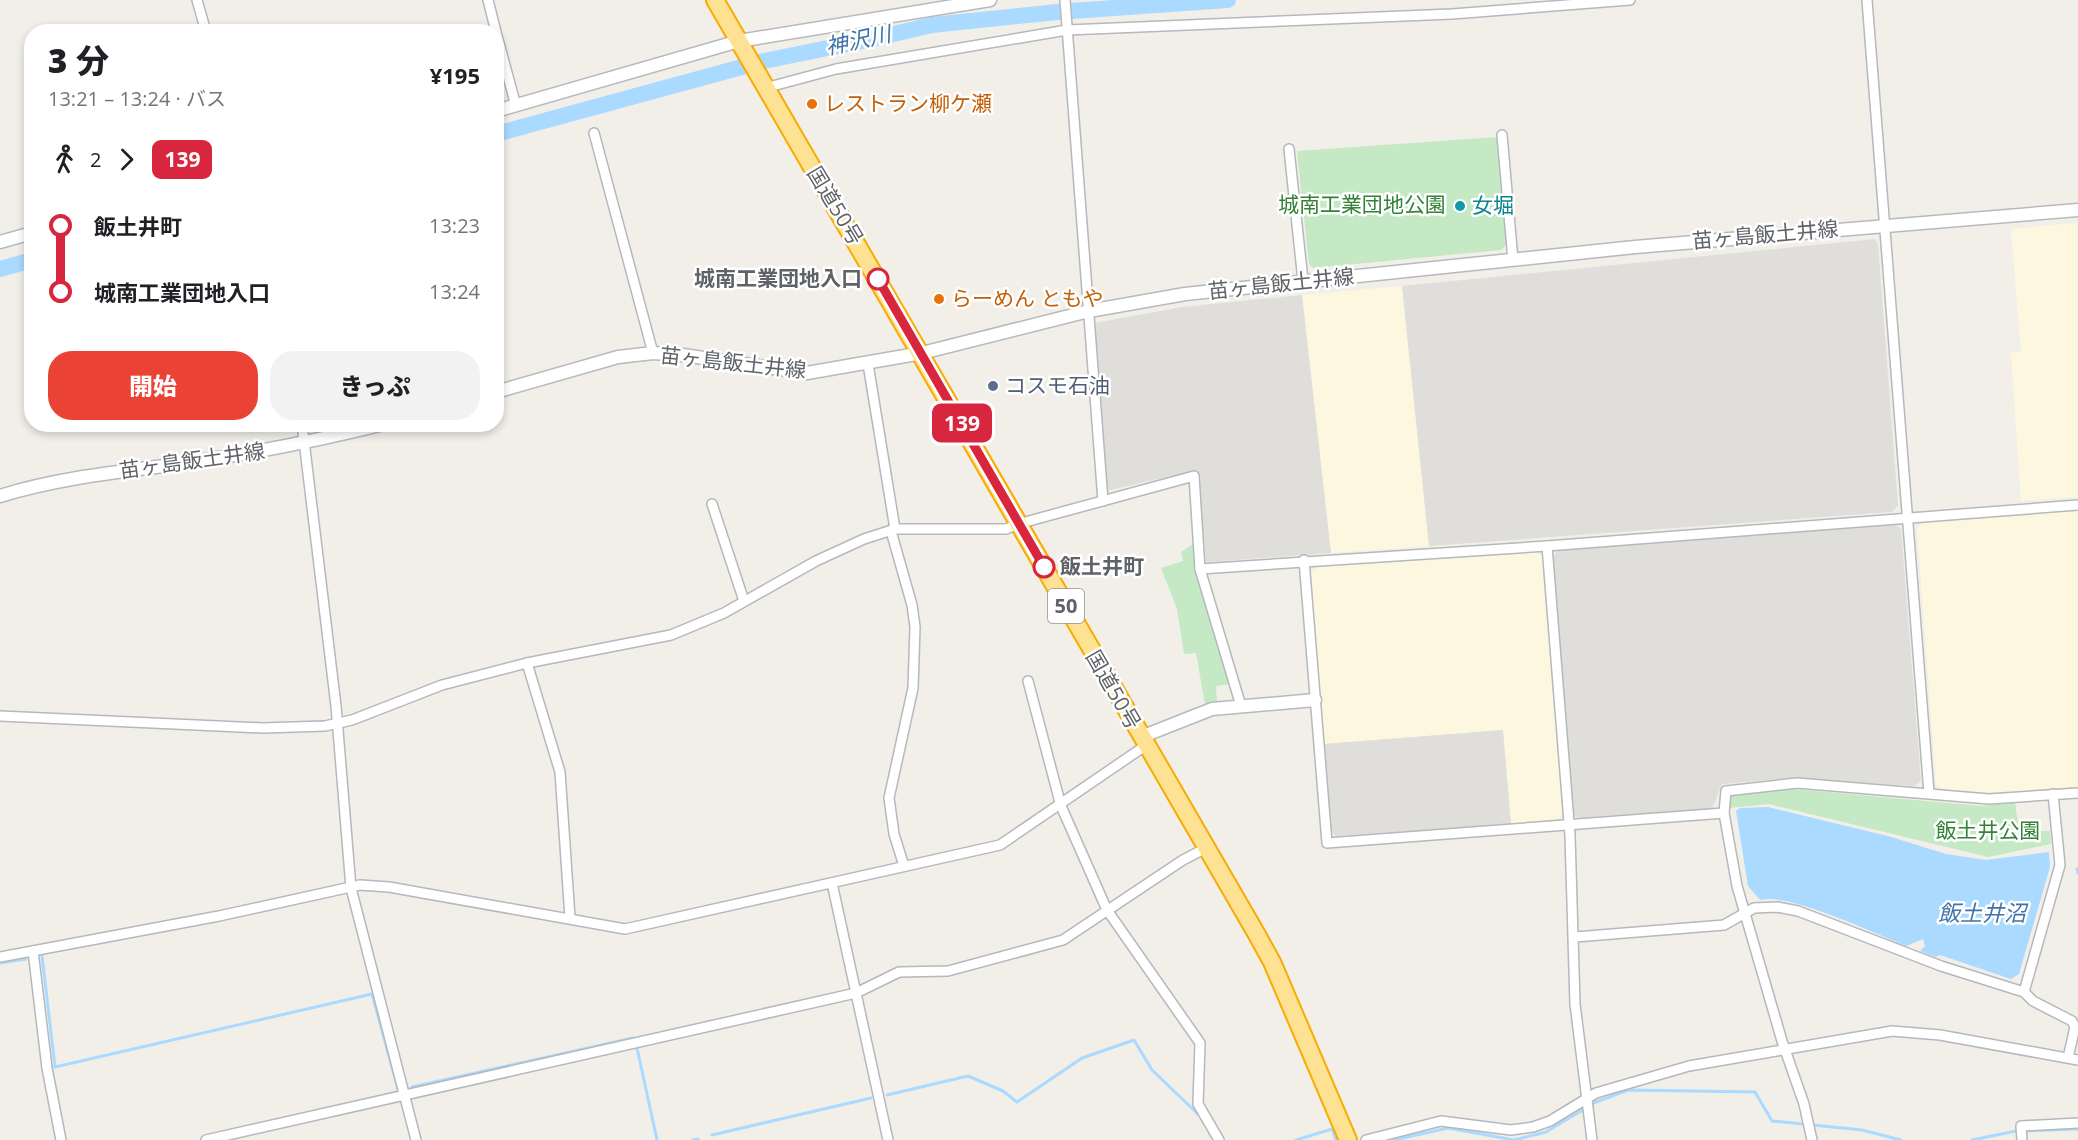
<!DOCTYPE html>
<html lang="ja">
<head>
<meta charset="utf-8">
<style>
	body { margin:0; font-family:"Open Sans","Noto Sans JP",sans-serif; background:#f2f2f2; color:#202124; height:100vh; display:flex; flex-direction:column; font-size:22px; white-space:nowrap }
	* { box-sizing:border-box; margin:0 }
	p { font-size:20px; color:#757577 }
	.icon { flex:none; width:33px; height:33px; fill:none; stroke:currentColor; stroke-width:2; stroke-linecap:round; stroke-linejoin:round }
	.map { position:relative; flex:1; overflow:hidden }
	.drawer { position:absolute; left:24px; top:24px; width:480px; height:408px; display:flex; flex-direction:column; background:#fff; border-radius:24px; box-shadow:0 3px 9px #0003 }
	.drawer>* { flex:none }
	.badge { padding:0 12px; border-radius:9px; font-size:21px; line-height:39px }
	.map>.badge { position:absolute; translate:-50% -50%; box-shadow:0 0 0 3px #fff }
	.legs { display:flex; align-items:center; gap:9px; height:66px; padding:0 24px; font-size:20px }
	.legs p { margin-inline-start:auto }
	.head { display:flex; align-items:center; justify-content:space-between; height:102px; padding:0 24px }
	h1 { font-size:33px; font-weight:800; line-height:45px }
	.cta { display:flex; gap:12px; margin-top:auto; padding:12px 24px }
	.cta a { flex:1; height:69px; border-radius:24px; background:#ea4335; color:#fff; font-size:24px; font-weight:800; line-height:69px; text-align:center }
	.cta a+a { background:#f2f2f2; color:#202124 }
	ul { padding:0 24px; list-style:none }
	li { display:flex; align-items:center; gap:21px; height:66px; font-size:22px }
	li i { display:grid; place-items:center; width:9px; height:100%; margin:0 8px; background:currentColor }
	li i::after { content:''; width:15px; height:15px; margin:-8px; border:4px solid; border-radius:50%; background:#fff }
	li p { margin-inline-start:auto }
	li:first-child i { background:linear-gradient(#0000 50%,currentColor 0) }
	li:last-child i { background:linear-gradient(currentColor 50%,#0000 0) }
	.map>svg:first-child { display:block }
	.commercial { fill:#fef7e0 }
	.industrial { fill:#e0deda }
	.green { fill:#c5e8c5 }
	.water { fill:#aadaff }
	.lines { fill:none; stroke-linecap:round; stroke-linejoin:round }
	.stream { stroke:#aadaff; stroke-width:3 }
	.river { stroke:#aadaff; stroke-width:16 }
	.street-casing { stroke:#b5b8bc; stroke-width:12 }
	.secondary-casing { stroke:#b6babf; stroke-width:15 }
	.highway-casing { stroke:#f9ab00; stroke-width:20 }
	.street { stroke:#fff; stroke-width:9 }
	.secondary { stroke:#fff; stroke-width:12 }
	.highway { stroke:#fde293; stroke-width:16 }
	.line-1-casing { stroke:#fff; stroke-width:14 }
	.line-1 { stroke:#d7263d; stroke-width:9 }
	.food-dot { fill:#e8710a; stroke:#fff; stroke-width:2 }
	.culture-dot { fill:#0f9aa8; stroke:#fff; stroke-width:2 }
	.stop-1-dot { fill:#fff; stroke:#d7263d; stroke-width:3 }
	.service-dot { fill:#5c6f8a; stroke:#fff; stroke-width:2 }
	.labels { text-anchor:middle; stroke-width:5; stroke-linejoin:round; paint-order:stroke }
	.shield { fill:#fff; stroke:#8f9295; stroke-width:1.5 }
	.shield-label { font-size:20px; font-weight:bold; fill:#5f6368 }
	.food-label { font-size:21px; fill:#c56008; stroke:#fff; text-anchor:start }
	.park-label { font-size:21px; fill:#348238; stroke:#fff }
	.street-label { font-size:21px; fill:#5f6368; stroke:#fff }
	.culture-label { font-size:21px; fill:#0d838f; stroke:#fff; text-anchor:start }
	.stop-label { font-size:21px; font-weight:bold; fill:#5f6368; stroke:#fff; text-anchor:end }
	.service-label { font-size:21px; fill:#4e5e75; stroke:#fff; text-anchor:start }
	.water-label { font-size:22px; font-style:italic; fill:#4174aa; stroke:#fff }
</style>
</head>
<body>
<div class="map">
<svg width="2078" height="1140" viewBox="0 0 2078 1140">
	<rect width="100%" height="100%" fill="#f1efe8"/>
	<g class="commercial">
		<path d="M 2078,223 L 2078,497 L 2021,501 L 2011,353 L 2021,352 L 2011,229 Z"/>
		<path d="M 1402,286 L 1429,546 L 1331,553 L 1302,295 Z"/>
		<path d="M 2078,509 L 2078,787 L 1988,793 L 1942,790 L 1936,784 L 1917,529 L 1922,522 Z"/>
		<path d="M 1537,552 L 1542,556 L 1563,814 L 1556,820 L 1511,824 L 1503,730 L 1324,744 L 1311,573 L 1318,567 Z"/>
	</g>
	<g class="industrial">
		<path d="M 1875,239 L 1878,244 L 1898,505 L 1892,512 L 1429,546 L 1402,286 Z"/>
		<path d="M 1302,295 L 1331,553 L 1208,562 L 1206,561 L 1197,470 L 1106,491 L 1095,323 L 1182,307 Z"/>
		<path d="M 1895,524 L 1901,529 L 1921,781 L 1914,786 L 1791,778 L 1722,784 L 1712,809 L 1578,818 L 1572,815 L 1553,556 L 1558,550 Z"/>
		<path d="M 1503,730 L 1511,824 L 1336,836 L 1331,831 L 1324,744 Z"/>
	</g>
	<g class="green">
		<path d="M 1498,137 L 1506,245 L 1501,250 L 1313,268 L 1309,264 L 1297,151 Z"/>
		<path d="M 1193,544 L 1196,573 L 1232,684 L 1216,686 L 1217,702 L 1205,704 L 1196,653 L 1184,654 L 1177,609 L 1161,568 L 1183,561 L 1181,552 Z"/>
		<path d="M 1793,789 L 1982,806 L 2015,802 L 2019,831 L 2050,831 L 2051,844 L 1988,857 L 1769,804 L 1729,808 L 1732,795 Z"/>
	</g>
	<path class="water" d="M 1768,807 L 1888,836 L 1946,854 L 1986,860 L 2049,852 L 2050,867 L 2019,974 L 2011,979 L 1940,955 L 1935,957 L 1920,951 L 1925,946 L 1923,939 L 1906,946 C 1876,934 1788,892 1760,900 L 1748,886 L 1736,811 L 1740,808 Z"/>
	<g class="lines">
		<g class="stream">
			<path d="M 2077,869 L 2078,873"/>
			<path d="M 42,956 L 55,1067 L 372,994 L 398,1089"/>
			<path d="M 0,963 L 26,959"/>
			<path d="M 637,1048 L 657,1140"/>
			<path d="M 412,1087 L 633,1038"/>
			<path d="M 887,1095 L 968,1076 L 1003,1091 L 1017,1102 L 1082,1058 L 1134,1040 L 1152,1070 L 1199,1115"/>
			<path d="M 712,1135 L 871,1098"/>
			<path d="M 693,1140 L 698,1139"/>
			<path d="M 1296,1140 L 1332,1129 L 1336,1140"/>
			<path d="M 1394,1140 L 1448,1128 L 1514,1140 L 1546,1132 L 1596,1102 L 1628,1090 L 1755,1092 L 1772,1121 L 1862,1130 L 1901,1140"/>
			<path d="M 1972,1140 L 2016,1131 L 2078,1129"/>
		</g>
		<g class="river">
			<path d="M 496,134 L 764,61 L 872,39 L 932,25 L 1057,12 L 1228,0"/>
			<path d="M 0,269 L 32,260"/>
		</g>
		<defs>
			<g id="street">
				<path d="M 197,0 L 206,32"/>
				<path d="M 488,0 L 496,32"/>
				<path d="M 1065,0 L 1103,501"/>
				<path d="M 1867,0 L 1929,793"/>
				<path d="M 496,32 L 516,106"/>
				<path d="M 765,88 L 836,69 L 1067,30 L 1452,14 L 1630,0"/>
				<path d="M 594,133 L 653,353"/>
				<path d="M 1502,135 L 1513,260"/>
				<path d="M 1289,149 L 1303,281"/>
				<path d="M 868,364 L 895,529"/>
				<path d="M 302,424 L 336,706 L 351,888 L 416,1140"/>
				<path d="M 712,504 L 744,601"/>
				<path d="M 891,531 L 912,605 L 915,627 L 913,688 L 889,798 L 894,834 L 904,866"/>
				<path d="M 1547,546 L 1570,835 L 1575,1004 L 1592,1140"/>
				<path d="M 1304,560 L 1327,843 L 1724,813"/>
				<path d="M 1200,569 L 1241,706"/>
				<path d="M 527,663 L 560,772 L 570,918"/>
				<path d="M 1028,681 L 1061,806 L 1107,910 L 1200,1043 L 1198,1104 L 1219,1140"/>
				<path d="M 0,716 L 263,728 L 325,726 L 352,720 L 442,685 L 527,663 L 671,635 L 724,613 L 816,561 L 864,539 L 895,529 L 1006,529 L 1018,524 L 1194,476 L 1200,569 L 1547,546 L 2078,505"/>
				<path d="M 832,883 L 888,1140"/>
				<path d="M 1575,937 L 1724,925 L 1754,908 L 1777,907 L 1798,911 L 1941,966 L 2024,992 L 2033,1001 L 2072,1021 L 2075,1027 L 2068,1058"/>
				<path d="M 33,951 L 47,1068 L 61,1140"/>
				<path d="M 0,957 L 219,916 L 360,885 L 389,887 L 625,929 L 1000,845 L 1145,746"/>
				<path d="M 2024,992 L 2060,865 L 2053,794"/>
				<path d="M 206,1140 L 856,993 L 899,972 L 948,971 L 1063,940 L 1183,860 L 1206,848"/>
				<path d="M 1366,1140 L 1441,1121 L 1511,1130 L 1533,1127 L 1550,1121 L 1596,1093 L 1689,1066 L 1892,1031 L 1940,1035 L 2078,1060"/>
				<path d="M 1812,1140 L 1804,1104 L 1782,1041 L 1737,886 L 1724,813 L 1726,791 L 1797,783 L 1989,799 L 2078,793"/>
				<path d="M 2022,1140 L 2021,1126 L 2078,1123"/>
			</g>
			<g id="secondary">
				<path d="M 496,111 L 739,41 L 990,0"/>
				<path d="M 0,242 L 32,233"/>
				<path d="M 496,392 L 618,357 L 653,353 L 683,355 L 807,373 L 922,353 L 1089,311 L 1185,294 L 1635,247 L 2078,210"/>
				<path d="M 0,496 C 57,478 119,472 179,464 C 248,454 316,441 384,424"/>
				<path d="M 1141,737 L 1212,709 L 1315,700"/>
			</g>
			<path id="highway" d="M 715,0 L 1256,933 L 1272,962 L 1348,1140"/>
		</defs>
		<use href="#street" class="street-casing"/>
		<use href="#secondary" class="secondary-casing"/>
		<use href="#highway" class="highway-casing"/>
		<use href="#street" class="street"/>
		<use href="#secondary" class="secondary"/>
		<use href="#highway" class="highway"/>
	</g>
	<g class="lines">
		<defs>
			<path id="line-1" d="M 878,279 L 1044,567"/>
		</defs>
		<use href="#line-1" class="line-1-casing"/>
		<use href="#line-1" class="line-1"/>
	</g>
	<g class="food-dot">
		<circle cx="812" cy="104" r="6"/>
		<circle cx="939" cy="299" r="6"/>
	</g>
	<circle class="culture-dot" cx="1460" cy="206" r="6"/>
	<g class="stop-1-dot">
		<circle cx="878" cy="279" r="10"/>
		<circle cx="1044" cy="567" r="10"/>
	</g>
	<circle class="service-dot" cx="993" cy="386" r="6"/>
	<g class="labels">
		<rect class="shield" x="1048" y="589" width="36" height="34" rx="4.5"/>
		<g class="shield-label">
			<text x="1066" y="613">50</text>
		</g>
		<g class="food-label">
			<text x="824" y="111">レストラン柳ケ瀬</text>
			<text x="951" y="306">らーめん ともや</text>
		</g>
		<g class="park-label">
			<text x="1362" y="212">城南工業団地公園</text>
			<text x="1988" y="838">飯土井公園</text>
		</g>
		<g class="street-label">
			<text transform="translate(835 206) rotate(59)" y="7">国道50号</text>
			<text transform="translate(1765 235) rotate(-5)" y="7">苗ヶ島飯土井線</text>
			<text transform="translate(1281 284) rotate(-6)" y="7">苗ヶ島飯土井線</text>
			<text transform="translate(733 363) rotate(6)" y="7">苗ヶ島飯土井線</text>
			<text transform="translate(192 461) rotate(-8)" y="7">苗ヶ島飯土井線</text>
			<text transform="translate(1113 690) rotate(60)" y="7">国道50号</text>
		</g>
		<g class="culture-label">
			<text x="1472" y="213">女堀</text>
		</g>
		<g class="stop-label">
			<text x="862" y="286">城南工業団地入口</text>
			<text x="1060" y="574" text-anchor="start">飯土井町</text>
		</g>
		<g class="service-label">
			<text x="1005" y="393">コスモ石油</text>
		</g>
		<g class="water-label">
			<text transform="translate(858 40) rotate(-12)" y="8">神沢川</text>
			<text x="1982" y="921">飯土井沼</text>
		</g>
	</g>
</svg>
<b class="badge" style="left:962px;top:423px;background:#d7263d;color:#fff">139</b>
<section class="drawer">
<div class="head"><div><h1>3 分</h1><p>13:21 – 13:24 · バス</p></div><b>¥195</b></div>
<div class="legs"><svg class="icon" aria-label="walk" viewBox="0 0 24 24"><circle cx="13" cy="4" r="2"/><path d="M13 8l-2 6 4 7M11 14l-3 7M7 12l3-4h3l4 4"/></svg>2<svg class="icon" aria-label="forward" viewBox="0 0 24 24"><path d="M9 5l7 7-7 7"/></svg><b class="badge" style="background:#d7263d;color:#fff">139</b></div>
<ul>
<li><i style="color:#d7263d"></i><b>飯土井町</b><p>13:23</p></li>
<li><i style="color:#d7263d"></i><b>城南工業団地入口</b><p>13:24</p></li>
</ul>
<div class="cta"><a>開始</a><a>きっぷ</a></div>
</section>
</div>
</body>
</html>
